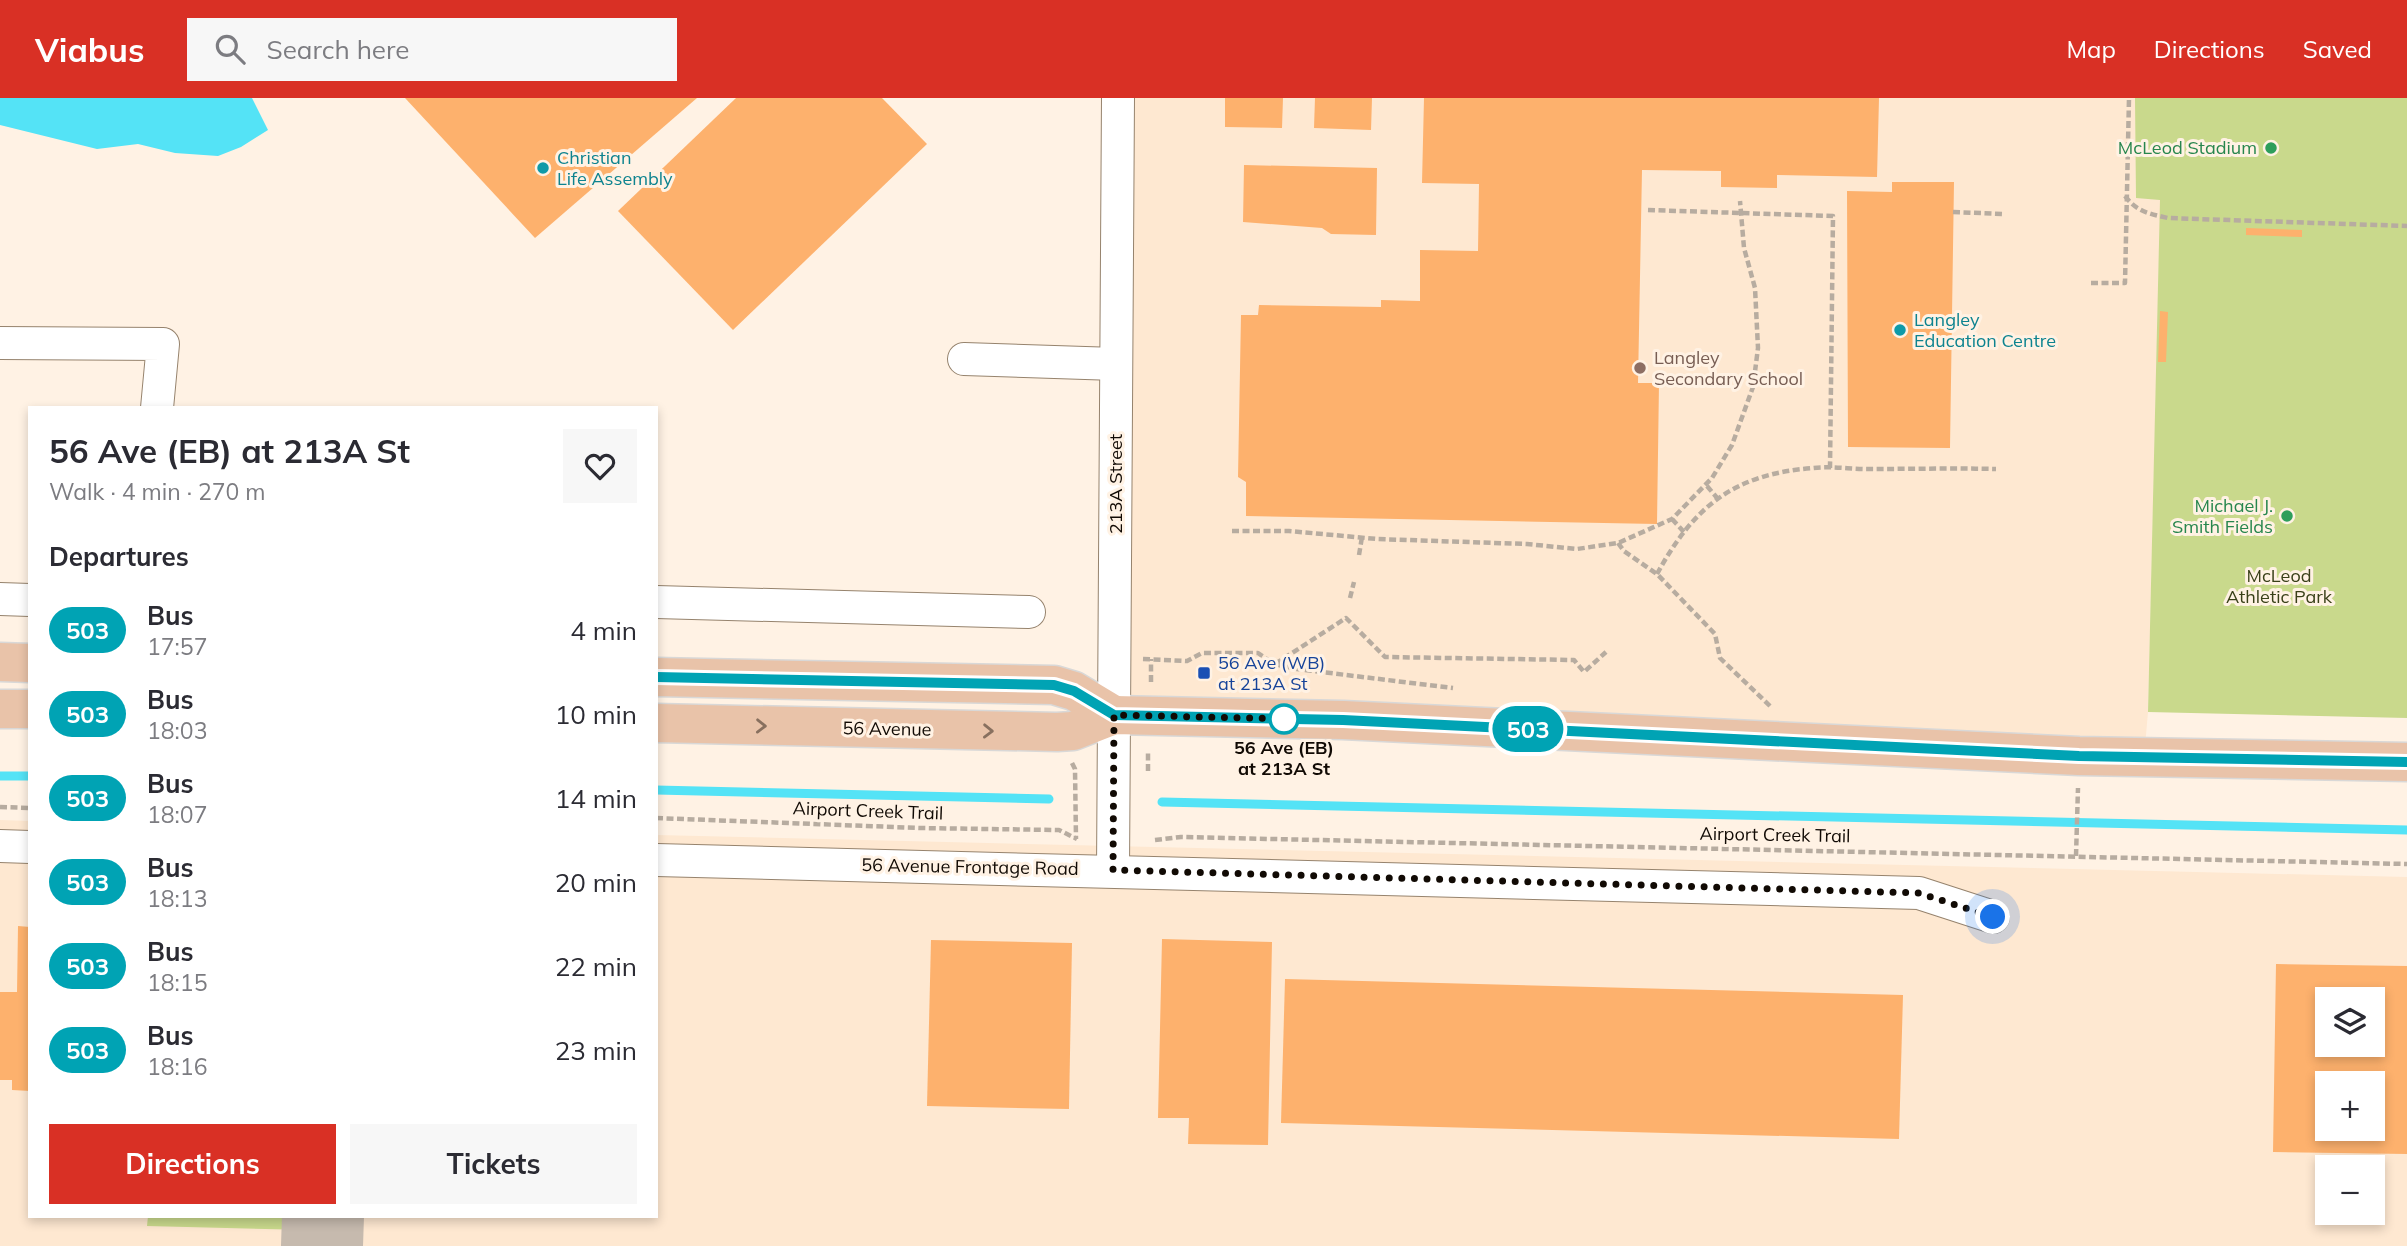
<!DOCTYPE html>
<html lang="en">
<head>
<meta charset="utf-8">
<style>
	body { margin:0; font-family:Mulish,sans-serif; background:#f7f7f7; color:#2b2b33; height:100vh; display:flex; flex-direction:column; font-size:26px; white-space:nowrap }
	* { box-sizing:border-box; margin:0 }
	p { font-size:23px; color:#7c7c81 }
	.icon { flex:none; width:38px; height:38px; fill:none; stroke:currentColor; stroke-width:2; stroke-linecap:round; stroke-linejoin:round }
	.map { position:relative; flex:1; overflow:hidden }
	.drawer { position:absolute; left:28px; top:308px; width:630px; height:812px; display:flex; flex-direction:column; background:#fff; border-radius:0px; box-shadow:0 4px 10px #0003 }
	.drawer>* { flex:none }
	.badge { padding:0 14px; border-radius:23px; font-size:24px; line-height:46px }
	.controls { position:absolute; left:2315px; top:889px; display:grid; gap:14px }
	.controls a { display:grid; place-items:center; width:70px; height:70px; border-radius:0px; background:#fff; box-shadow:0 4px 10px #0003; font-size:35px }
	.you { position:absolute; width:35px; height:35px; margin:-18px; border:5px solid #fff; border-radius:50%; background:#1a73e8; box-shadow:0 0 0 10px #1a73e833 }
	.map>.badge { position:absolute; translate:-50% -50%; box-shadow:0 0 0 4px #fff }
	h2 { padding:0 21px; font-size:26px; line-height:63px }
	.round { display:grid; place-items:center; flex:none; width:74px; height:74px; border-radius:0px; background:#f7f7f7 }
	.summary { display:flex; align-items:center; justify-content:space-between; height:119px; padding:0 21px }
	h1 { font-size:33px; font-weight:700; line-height:52px }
	.primary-button { display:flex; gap:14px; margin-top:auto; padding:14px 21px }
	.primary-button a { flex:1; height:80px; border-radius:0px; background:#d93025; color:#fff; font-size:28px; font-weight:700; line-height:80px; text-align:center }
	.primary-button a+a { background:#f7f7f7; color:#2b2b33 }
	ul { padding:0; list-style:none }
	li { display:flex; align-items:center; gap:21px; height:84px; padding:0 21px }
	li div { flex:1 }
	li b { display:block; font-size:26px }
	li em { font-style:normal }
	li .badge { min-width:77px; font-weight:700; text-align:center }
	header { display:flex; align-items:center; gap:42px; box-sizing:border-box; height:98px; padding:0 35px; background:#d93025; color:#fff }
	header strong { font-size:33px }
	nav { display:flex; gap:38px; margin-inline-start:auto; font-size:24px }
	.search { width:490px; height:63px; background:#f7f7f7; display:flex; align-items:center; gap:18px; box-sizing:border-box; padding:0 24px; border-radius:0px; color:#7c7c81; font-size:26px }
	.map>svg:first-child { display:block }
	.built { fill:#fee8d1; fill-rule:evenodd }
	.green { fill:#c9d98c }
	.water { fill:#54e3f6 }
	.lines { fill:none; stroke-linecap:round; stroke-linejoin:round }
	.stream { stroke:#54e3f6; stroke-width:9 }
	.taxiway { stroke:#c6baae; stroke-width:82 }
	.building { fill:#fdb16d; fill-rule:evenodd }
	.minor-casing { stroke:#96836d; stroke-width:34 }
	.major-casing { stroke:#d9d8d7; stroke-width:41 }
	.path { stroke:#b7aca0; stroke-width:4.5; stroke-dasharray:7 3.5; stroke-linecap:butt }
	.minor { stroke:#fff; stroke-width:32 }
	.major { stroke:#e9c3a9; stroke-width:38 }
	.oneway { stroke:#88705f }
	.line-casing { stroke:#fff; stroke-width:16 }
	.line { stroke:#00a3b4; stroke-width:10 }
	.walk { stroke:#110a04; stroke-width:7; stroke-dasharray:0 12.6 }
	.leisure-dot { fill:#2e9e5b; stroke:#fff2e4; stroke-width:2.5 }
	.culture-dot { fill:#0f9aa8; stroke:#fff2e4; stroke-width:2.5 }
	.education-dot { fill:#8d6e63; stroke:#fff2e4; stroke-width:2.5 }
	.transit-dot { fill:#1a4fb4; stroke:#fff2e4; stroke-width:2.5 }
	.stop-dot { fill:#fff; stroke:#00a3b4; stroke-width:3.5 }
	.labels { text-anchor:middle; stroke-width:6; stroke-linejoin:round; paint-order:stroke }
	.leisure-label { font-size:18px; fill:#27864d; stroke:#fff2e4; text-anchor:end }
	.culture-label { font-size:18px; fill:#0d838f; stroke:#fff2e4; text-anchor:start }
	.education-label { font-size:18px; fill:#785e54; stroke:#fff2e4; text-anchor:start }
	.street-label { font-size:18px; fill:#110a04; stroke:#fff2e4 }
	.park-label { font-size:18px; fill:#394018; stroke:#fff2e4 }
	.transit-label { font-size:18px; fill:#164399; stroke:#fff2e4; text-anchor:start }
	.stop-label { font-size:18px; font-weight:bold; fill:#110a04; stroke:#fff2e4 }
</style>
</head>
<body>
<header>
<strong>Viabus</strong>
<div class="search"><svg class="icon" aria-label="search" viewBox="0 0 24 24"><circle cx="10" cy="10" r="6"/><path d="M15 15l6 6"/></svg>Search here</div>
<nav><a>Map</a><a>Directions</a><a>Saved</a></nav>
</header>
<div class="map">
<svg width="2407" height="1148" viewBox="0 0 2407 1148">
	<rect width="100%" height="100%" fill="#fff2e4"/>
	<g class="built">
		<path d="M 1135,0 L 2163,0 L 2148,614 L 2144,660 L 1114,634 L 1115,540 Z"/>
		<path d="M 0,722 L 30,723 L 30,1118 L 656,1118 L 656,737 L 2407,779 L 2407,1148 L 0,1148 ZM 2328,901 L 2373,901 L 2373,947 L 2328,947 ZM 2328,985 L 2373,985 L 2373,1031 L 2328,1031 ZM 2328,1069 L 2373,1069 L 2373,1115 L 2328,1115 Z"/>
	</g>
	<g class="green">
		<path d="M 2135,0 L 2407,0 L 2407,620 L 2148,614 L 2160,102 L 2136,100 Z"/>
		<path d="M 148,1118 L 309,1118 L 309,1132 L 147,1128 Z"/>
	</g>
	<path class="water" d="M 0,0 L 252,0 L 268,32 L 241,49 L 218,58 L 175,55 L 138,46 L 97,51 L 0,27 Z"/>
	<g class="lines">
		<g class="stream">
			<path d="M 0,678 L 30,678"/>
			<path d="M 656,692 L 1049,701"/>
			<path d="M 1162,704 L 2407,732"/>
		</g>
		<path class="taxiway" d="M 322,1148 L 323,1118"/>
	</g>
	<g class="building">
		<path d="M 405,0 L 697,0 L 535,140 Z"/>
		<path d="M 736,0 L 882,0 L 927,46 L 733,232 L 618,113 Z"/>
		<path d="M 1225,0 L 1283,0 L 1282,30 L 1225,29 Z"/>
		<path d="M 1315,0 L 1372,0 L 1371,32 L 1314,30 Z"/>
		<path d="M 1424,0 L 1879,0 L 1877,79 L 1777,77 L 1777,90 L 1721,89 L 1721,73 L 1642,72 L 1638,285 L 1659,285 L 1657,426 L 1246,418 L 1246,384 L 1238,379 L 1241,217 L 1258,217 L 1259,207 L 1381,209 L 1381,202 L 1420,203 L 1420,152 L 1478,153 L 1479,86 L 1422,85 Z"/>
		<path d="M 1244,67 L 1377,70 L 1376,137 L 1331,136 L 1322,130 L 1243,124 Z"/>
		<path d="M 1892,84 L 1954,84 L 1950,350 L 1848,349 L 1847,93 L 1892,94 Z"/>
		<path d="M 2246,130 L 2302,132 L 2302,139 L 2246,137 Z"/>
		<path d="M 2160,213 L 2168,214 L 2166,264 L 2158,264 Z"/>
		<path d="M 18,828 L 30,829 L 30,993 L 12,992 L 12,982 L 0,982 L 0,894 L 17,894 Z"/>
		<path d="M 1162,841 L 1272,844 L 1268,1047 L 1188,1046 L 1189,1020 L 1158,1020 Z"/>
		<path d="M 931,842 L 1072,845 L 1069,1011 L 927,1008 Z"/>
		<path d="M 2276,866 L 2407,868 L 2407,1056 L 2273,1054 ZM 2328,901 L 2373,901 L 2373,947 L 2328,947 ZM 2328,985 L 2373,985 L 2373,1031 L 2328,1031 Z"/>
		<path d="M 1285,881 L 1903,897 L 1899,1041 L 1281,1025 Z"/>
	</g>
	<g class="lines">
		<defs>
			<g id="minor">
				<path d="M 0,245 L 163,246 L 157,310"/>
				<path d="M 964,261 L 1116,266"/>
				<path d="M 0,501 L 30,502"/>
				<path d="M 656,504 L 1029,514"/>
				<path d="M 0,748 L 30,749"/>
				<path d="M 656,762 L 1919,795 L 1993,819"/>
				<path d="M 1113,773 L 1118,0"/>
			</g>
			<g id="major">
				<path d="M 0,564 L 30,565"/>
				<path d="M 656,579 L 1054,587 L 1074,593 L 1114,617"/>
				<path d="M 0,611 L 30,611"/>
				<path d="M 656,625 L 1057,634 L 1073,633 L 1114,617 L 1343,622 L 2079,658 L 2407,664"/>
			</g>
		</defs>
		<use href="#minor" class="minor-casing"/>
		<use href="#major" class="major-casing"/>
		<g class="path">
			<path d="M 2125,98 C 2137,114 2150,116 2168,120 L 2407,128"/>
			<path d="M 1648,112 L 1833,118 L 1830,370"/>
			<path d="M 1953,114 L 2004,116"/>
			<path d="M 2091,185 L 2125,185 L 2129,0"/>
			<path d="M 1707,388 L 1718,401"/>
			<path d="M 1672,421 L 1684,434"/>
			<path d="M 1232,433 L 1289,433 L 1377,441 L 1527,446 L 1577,451 L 1618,445 L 1672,421 L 1712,380 L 1732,347 L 1753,289 L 1758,250 L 1755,190 L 1744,150 L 1740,103"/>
			<path d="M 1618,445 L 1624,453 L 1657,476 L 1715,536 L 1720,560 L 1770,608"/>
			<path d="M 1359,457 L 1362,439"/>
			<path d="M 1657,476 C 1694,408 1734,376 1813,370 C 1831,368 1849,371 1867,371 C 1910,371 1953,370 1996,371"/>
			<path d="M 1350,500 L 1354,484"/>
			<path d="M 1143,561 L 1187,563 L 1202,555 L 1258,555 L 1274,566 L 1297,571 L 1453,590"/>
			<path d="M 1275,566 L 1346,520 L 1385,559 L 1574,562 L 1584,574 L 1606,554"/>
			<path d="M 1151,584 L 1151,561"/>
			<path d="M 1072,665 L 1075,671 L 1076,741"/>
			<path d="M 1148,673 L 1148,652"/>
			<path d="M 0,709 L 30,710"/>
			<path d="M 656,720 L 920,730 L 1059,732 L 1077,741"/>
			<path d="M 1155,742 L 1181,739 L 2407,766"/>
			<path d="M 2076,758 L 2078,690"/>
		</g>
		<use href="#minor" class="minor"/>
		<use href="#major" class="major"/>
	</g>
	<defs><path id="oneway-chevron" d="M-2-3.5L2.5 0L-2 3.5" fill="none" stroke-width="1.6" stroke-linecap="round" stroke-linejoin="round" transform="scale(1.75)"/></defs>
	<g class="oneway">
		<use href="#oneway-chevron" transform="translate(761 628) rotate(1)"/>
		<use href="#oneway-chevron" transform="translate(988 633) rotate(1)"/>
	</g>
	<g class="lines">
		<defs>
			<path id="line" d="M 656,579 L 1054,587 L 1074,593 L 1114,617 L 1343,622 L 2079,658 L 2407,664"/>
		</defs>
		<use href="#line" class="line-casing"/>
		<use href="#line" class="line"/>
		<path class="walk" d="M 1284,621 L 1292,621 L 1114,617 L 1113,772 L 1919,795 L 1993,819"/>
	</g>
	<g class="leisure-dot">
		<circle cx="2271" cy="50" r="7"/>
		<circle cx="2287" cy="418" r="7"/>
	</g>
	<g class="culture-dot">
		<circle cx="543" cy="70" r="7"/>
		<circle cx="1900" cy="232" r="7"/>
	</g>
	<circle class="education-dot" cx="1640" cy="270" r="7"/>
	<rect class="transit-dot" x="1197" y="568" width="14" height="14" rx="3.5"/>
	<circle class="stop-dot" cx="1284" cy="621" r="14"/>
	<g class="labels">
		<g class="leisure-label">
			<text x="2257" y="56">McLeod Stadium</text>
			<text x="2273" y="414">Michael J.<tspan x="2273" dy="21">Smith Fields</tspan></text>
		</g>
		<g class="culture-label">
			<text x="557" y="66">Christian<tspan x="557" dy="21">Life Assembly</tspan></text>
			<text x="1914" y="228">Langley<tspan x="1914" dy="21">Education Centre</tspan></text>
		</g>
		<g class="education-label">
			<text x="1654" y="266">Langley<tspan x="1654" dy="21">Secondary School</tspan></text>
		</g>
		<g class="street-label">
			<text transform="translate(1116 386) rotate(-90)" y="6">213A Street</text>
			<text transform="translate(887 631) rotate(1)" y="6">56 Avenue</text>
			<text transform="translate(868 713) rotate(2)" y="6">Airport Creek Trail</text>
			<text transform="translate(1775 737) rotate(1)" y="6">Airport Creek Trail</text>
			<text transform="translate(970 769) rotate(1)" y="6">56 Avenue Frontage Road</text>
		</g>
		<g class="park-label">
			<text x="2279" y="484">McLeod<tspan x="2279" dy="21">Athletic Park</tspan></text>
		</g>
		<g class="transit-label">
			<text x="1218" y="571">56 Ave (WB)<tspan x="1218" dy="21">at 213A St</tspan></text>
		</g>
		<g class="stop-label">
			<text x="1284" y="656">56 Ave (EB)<tspan x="1284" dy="21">at 213A St</tspan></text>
		</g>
	</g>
</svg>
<div class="controls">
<a><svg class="icon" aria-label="layers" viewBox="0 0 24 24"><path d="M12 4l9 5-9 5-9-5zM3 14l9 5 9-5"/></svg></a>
<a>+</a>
<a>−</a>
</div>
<div class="you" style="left:1993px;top:819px"></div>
<b class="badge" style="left:1528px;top:631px;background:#00a3b4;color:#fff">503</b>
<section class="drawer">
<div class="summary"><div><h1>56 Ave (EB) at 213A St</h1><p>Walk · 4 min · 270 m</p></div><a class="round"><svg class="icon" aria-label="heart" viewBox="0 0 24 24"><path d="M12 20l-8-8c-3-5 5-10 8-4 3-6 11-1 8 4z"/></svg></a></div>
<h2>Departures</h2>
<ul>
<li><span class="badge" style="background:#00a3b4;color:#fff">503</span><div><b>Bus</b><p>17:57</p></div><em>4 min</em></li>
<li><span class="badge" style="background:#00a3b4;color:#fff">503</span><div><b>Bus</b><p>18:03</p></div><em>10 min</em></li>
<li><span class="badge" style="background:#00a3b4;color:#fff">503</span><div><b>Bus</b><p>18:07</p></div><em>14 min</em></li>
<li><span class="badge" style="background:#00a3b4;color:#fff">503</span><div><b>Bus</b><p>18:13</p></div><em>20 min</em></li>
<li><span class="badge" style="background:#00a3b4;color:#fff">503</span><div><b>Bus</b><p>18:15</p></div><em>22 min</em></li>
<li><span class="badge" style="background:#00a3b4;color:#fff">503</span><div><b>Bus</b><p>18:16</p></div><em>23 min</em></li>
</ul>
<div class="primary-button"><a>Directions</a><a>Tickets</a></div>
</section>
</div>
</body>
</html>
